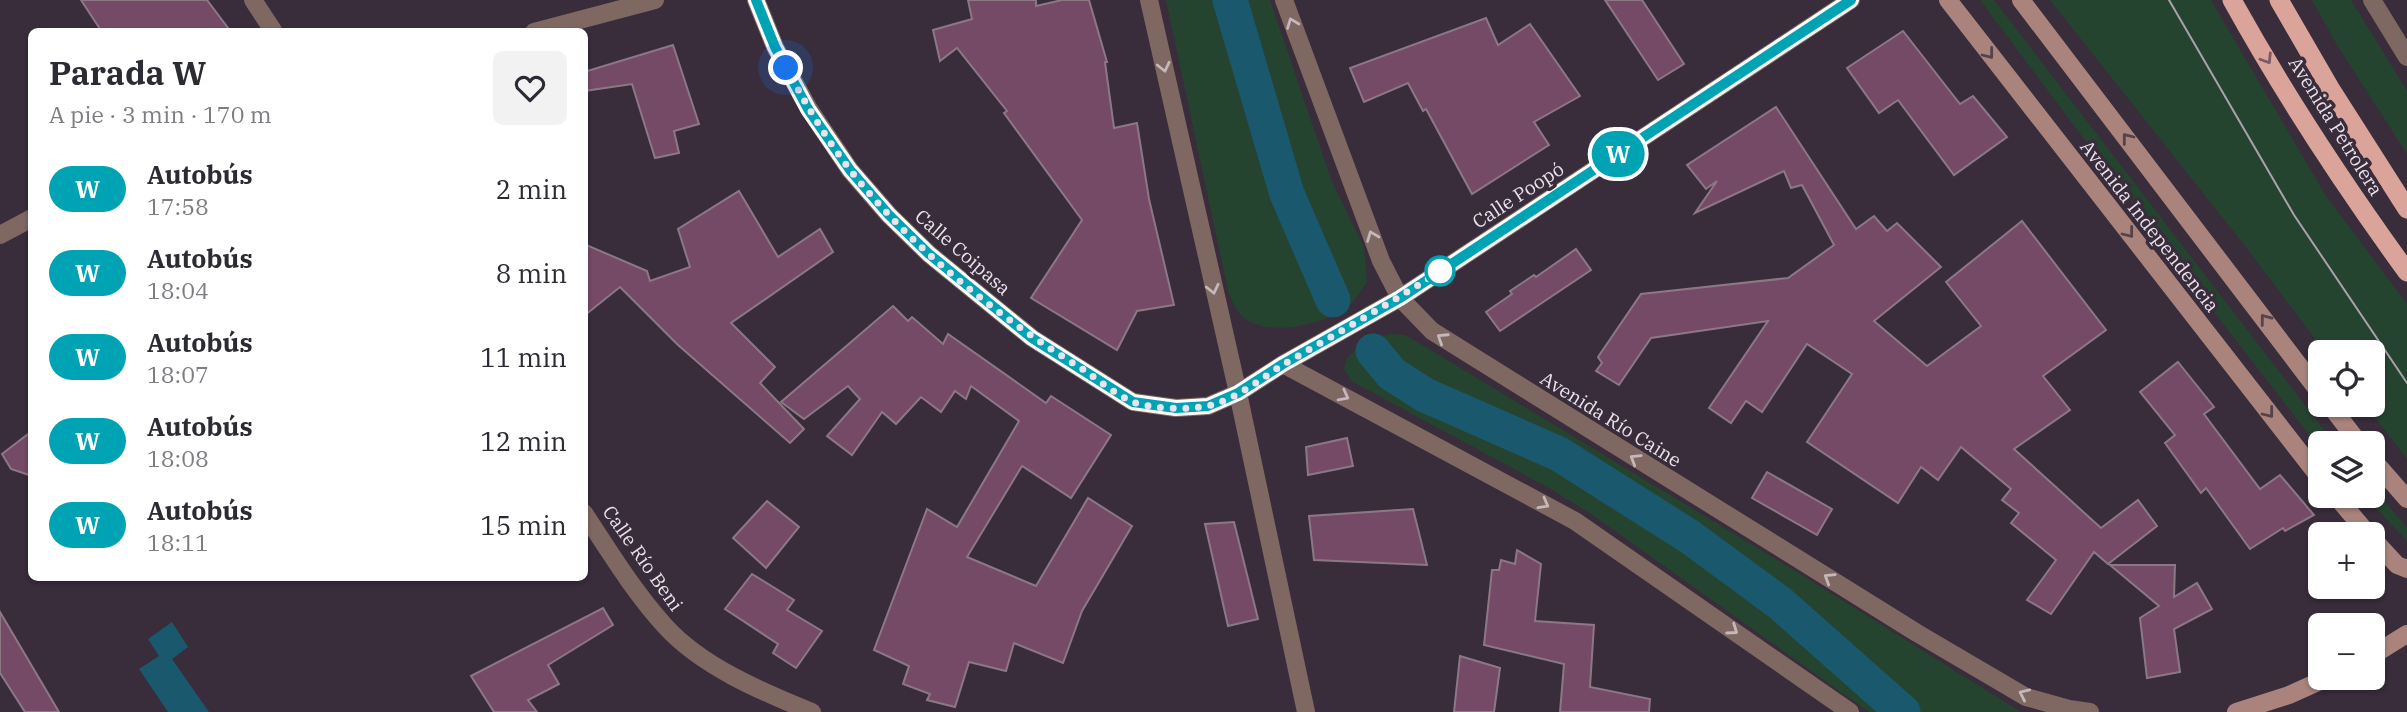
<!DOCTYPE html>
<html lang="es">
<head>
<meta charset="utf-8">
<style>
	body { margin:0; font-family:"IBM Plex Serif",serif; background:#f2f2f3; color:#2b2b33; height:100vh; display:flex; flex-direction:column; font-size:26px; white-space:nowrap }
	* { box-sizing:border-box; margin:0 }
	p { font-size:23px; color:#7c7c81 }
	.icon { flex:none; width:38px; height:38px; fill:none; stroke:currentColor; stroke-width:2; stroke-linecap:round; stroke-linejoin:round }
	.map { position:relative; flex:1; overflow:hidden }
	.panel { position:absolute; left:28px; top:28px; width:560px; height:553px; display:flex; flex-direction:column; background:#fff; border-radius:10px; box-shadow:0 2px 5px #0004 }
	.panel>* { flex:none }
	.badge { padding:0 14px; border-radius:23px; font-size:24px; line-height:46px }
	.controls { position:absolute; left:2308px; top:340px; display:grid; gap:14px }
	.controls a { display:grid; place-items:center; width:77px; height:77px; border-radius:10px; background:#fff; box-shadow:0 2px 5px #0004; font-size:35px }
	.you { position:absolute; width:35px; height:35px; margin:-18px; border:5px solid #fff; border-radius:50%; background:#1a73e8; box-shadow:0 0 0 10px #1a73e833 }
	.map>.badge { position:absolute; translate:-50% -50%; box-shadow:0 0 0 4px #fff }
	.round { display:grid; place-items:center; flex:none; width:74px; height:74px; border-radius:10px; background:#f2f2f3 }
	.head { display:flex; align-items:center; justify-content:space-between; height:119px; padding:0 21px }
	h1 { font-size:33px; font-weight:800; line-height:52px }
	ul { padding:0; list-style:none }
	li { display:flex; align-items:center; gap:21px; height:84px; padding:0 21px }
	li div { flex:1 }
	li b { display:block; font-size:26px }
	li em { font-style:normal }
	li .badge { min-width:77px; font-weight:700; text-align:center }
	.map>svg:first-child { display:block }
	.green { fill:#254430 }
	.water { fill:#1a586e }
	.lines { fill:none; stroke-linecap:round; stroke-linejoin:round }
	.canal { stroke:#1a586e; stroke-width:35 }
	.building { fill:#754a67; stroke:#8c7885; stroke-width:2 }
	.minor { stroke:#7f6762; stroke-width:18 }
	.secondary { stroke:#aa847c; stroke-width:18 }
	.trunk { stroke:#daa49a; stroke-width:19 }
	.tram { stroke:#aaa1ac; stroke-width:2 }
	.oneway { stroke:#c5b7bc }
	.oneway2 { stroke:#55424b }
	.oneway3 { stroke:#795c61 }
	.line-casing { stroke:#fff; stroke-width:16 }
	.line { stroke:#00a3b4; stroke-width:10 }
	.walk { stroke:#eae2ec; stroke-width:7; stroke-dasharray:0 12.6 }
	.stop-dot { fill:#fff; stroke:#00a3b4; stroke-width:3.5 }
	.labels { text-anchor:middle; stroke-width:7; stroke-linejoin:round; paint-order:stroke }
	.street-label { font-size:19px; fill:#eae2ec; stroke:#392c3b }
</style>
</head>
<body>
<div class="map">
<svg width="2407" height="712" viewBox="0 0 2407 712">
	<rect width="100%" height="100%" fill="#392c3b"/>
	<g class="green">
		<path d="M 1166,0 L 1270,0 L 1332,182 L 1364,247 L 1367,282 C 1362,289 1357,298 1351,304 C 1329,324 1269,338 1244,318 C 1236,311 1232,301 1228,291 Z"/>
		<path d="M 1980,0 L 1994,0 L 2334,443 L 2320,443 L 2320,448 L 2317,445 L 2200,294 Z"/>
		<path d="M 2050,0 L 2211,0 L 2326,196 L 2407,304 L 2407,459 L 2365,404 L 2373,404 L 2373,352 L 2325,352 L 2245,246 Z"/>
		<path d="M 2312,0 L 2351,0 L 2407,91 L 2407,154 L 2337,45 Z"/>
		<path d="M 1391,334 L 1405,335 L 1434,352 L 1792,569 L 2021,712 L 1869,712 L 1594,516 L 1551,489 L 1351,381 L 1344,369 L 1347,358 L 1368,338 Z"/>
		<path d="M 2373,488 L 2407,528 L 2407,541 L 2364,495 L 2373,495 Z"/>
	</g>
	<path class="water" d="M 172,622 L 188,647 L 172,659 L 209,712 L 168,712 L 139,669 L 159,656 L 148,639 Z"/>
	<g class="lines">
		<g class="canal">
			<path d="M 1230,0 L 1287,194 L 1333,300"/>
			<path d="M 1373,351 L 1392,374 L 1425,395 L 1559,454 L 1690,537 L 1781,604 L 1903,712"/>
		</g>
	</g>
	<g class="building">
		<path d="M 81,0 L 207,0 L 231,32 L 102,32 Z"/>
		<path d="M 968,0 L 1036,0 L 1036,6 L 1062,0 L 1089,0 L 1107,62 L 1105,62 L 1114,128 L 1137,123 L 1149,199 L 1174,305 L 1137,311 L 1117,350 L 1031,298 L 1082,220 L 1004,113 L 1007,111 L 957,48 L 940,61 L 933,30 L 972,19 Z"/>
		<path d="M 1605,0 L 1642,0 L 1684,64 L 1658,80 Z"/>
		<path d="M 1486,18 L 1498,45 L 1530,24 L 1580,96 L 1534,122 L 1549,145 L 1472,194 L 1426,109 L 1423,111 L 1408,83 L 1364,102 L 1350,68 Z"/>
		<path d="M 1903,31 L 1960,104 L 1973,96 L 2007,137 L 1954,175 L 1898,100 L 1879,113 L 1847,68 Z"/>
		<path d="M 673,45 L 699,124 L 674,131 L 679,153 L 655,158 L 632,84 L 584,91 L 584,72 Z"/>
		<path d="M 1776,107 L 1856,229 L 1874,216 L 1887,231 L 1897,223 L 1941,267 L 1874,321 L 1927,366 L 1981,326 L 1946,282 L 2022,221 L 2106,330 L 2043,376 L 2070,410 L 2014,449 L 2101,528 L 2138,500 L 2157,526 L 2108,564 L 2094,552 L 2051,614 L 2027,600 L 2056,560 L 2011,523 L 2019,513 L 2002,500 L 2011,489 L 1961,447 L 1938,480 L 1921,467 L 1898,503 L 1807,442 L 1852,374 L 1807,344 L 1762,412 L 1746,401 L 1731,423 L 1709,408 L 1768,321 L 1651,338 L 1619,385 L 1596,371 L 1602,363 L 1598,357 L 1641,294 L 1788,278 L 1834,245 L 1802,185 L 1791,188 L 1784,171 L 1695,213 L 1717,181 L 1706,189 L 1687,165 Z"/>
		<path d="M 739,191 L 778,257 L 820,229 L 833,252 L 731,323 L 775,367 L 760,383 L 804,429 L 790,443 L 678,345 L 620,287 L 584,316 L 584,244 L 647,271 L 650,281 L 690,267 L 678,229 Z"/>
		<path d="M 1576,249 L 1591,270 L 1500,331 L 1486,312 L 1512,294 L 1510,291 L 1534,275 L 1536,277 Z"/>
		<path d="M 893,306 L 908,321 L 912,317 L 943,344 L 948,334 L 1046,403 L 1051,396 L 1111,435 L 1071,498 L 1022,466 L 967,557 L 1036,586 L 1088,498 L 1132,526 L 1082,611 L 1063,663 L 1014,643 L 1006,671 L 969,662 L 955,707 L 927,700 L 930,694 L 903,684 L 909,666 L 874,650 L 927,509 L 957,527 L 1019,421 L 971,386 L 966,399 L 955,391 L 941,412 L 921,397 L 896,424 L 882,412 L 852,455 L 827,436 L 860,399 L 848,386 L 804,419 L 781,402 Z"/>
		<path d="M 2178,362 L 2214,407 L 2204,414 L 2260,489 L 2280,475 L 2314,515 L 2285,531 L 2283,528 L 2250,549 L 2206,488 L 2201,493 L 2165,443 L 2175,435 L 2140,392 Z"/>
		<path d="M 32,431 L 32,476 L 11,469 L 2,454 Z"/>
		<path d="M 1347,438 L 1353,466 L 1308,475 L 1306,447 Z"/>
		<path d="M 1767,472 L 1832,509 L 1817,535 L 1752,498 Z"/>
		<path d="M 767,501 L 799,527 L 766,568 L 733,538 Z"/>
		<path d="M 1413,509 L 1427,565 L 1314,560 L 1309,516 Z"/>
		<path d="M 1234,522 L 1258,619 L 1228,626 L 1205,524 Z"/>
		<path d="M 1517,550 L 1541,564 L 1535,621 L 1594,625 L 1590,687 L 1650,699 L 1649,712 L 1560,712 L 1564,664 L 1484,645 L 1492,570 L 1499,570 L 1501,560 L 1515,564 Z"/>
		<path d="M 2110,565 L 2175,565 L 2174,597 L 2197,583 L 2212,609 L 2174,629 L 2180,672 L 2147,678 L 2140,618 L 2159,606 Z"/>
		<path d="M 752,574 L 794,600 L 787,610 L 822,631 L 796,668 L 773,653 L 778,644 L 725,609 Z"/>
		<path d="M 603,608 L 613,625 L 548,665 L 559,684 L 528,700 L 537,712 L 494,712 L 471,676 Z"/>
		<path d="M 0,612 L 59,712 L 25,712 L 0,673 Z"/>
		<path d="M 1460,656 L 1500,668 L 1494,712 L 1454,712 Z"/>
	</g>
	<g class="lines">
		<g class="minor">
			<path d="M 253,0 L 274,32"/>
			<path d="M 756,0 L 775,47 L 809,109 L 850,170 L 889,215 L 929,254 L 1032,338 L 1133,402 L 1176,408 L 1208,406 L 1238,393 L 1283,364 L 1400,298 L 1851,0"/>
			<path d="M 1149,0 L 1238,393 L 1306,712"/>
			<path d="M 1284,0 L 1381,261 L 1400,298 L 1432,331 L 1917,633 L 2026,697 L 2069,709 L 2090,712"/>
			<path d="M 2372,0 L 2407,57"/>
			<path d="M 534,32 L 655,0"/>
			<path d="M 0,235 L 32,218"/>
			<path d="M 1283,364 L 1575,521 L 1850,712"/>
			<path d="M 584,513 C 609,551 634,592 665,626 C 701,666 762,692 812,712"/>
		</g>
		<g class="secondary">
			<path d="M 1948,0 L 2320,478"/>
			<path d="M 2021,0 L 2320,393"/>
			<path d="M 2329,404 L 2359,443"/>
			<path d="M 2373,460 L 2407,499"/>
			<path d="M 2335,495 L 2368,534"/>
			<path d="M 2373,539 L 2397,565 L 2407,569"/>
			<path d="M 2373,655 L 2407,634"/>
			<path d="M 2236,712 L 2289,695 L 2329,677"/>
		</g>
		<g class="trunk">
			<path d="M 2232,0 C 2284,94 2344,185 2407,272"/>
			<path d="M 2279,0 L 2330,88 L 2407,209"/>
		</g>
		<path class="tram" d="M 2169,0 L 2294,215 L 2407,383"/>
	</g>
	<defs><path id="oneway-chevron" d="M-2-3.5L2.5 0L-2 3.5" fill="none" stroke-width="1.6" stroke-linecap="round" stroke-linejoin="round" transform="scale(1.75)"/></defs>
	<g class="oneway">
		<use href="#oneway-chevron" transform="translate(1292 23) rotate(-111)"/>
		<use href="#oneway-chevron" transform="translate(1164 67) rotate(77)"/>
		<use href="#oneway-chevron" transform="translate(1372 236) rotate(-111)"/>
		<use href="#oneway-chevron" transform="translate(1213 289) rotate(77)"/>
		<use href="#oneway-chevron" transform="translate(1442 338) rotate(-147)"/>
		<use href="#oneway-chevron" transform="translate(1344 396) rotate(28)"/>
		<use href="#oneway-chevron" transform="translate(1635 459) rotate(-148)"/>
		<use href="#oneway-chevron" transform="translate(1544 504) rotate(29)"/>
		<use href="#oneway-chevron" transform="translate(1829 578) rotate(-148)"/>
		<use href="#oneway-chevron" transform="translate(1733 630) rotate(35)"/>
		<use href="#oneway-chevron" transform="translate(2024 694) rotate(-155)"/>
	</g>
	<g class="oneway2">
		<use href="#oneway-chevron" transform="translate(1989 54) rotate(52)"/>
		<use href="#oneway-chevron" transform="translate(2127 138) rotate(-128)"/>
		<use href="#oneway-chevron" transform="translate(2129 233) rotate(52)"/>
		<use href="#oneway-chevron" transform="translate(2265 319) rotate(-127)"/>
		<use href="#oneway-chevron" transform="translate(2269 413) rotate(52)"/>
	</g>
	<use class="oneway3" href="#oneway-chevron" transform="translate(2267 59) rotate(58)"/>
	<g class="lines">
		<defs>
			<path id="line" d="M 756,0 L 775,47 L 808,109 L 850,170 L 889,215 L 929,254 L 1032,338 L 1133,402 L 1176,408 L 1208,406 L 1238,393 L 1283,364 L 1400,298 L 1851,0"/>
		</defs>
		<use href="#line" class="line-casing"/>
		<use href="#line" class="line"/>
		<path class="walk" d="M 786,68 C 806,104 826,139 851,171 C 911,248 1001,319 1084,370 C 1099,380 1116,395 1133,402 C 1152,409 1187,410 1207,406 C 1236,400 1261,378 1286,363 C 1339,332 1393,302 1445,268 L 1440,271"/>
	</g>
	<circle class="stop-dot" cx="1440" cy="271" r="14"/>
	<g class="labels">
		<g class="street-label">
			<text transform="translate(2336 126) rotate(58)" y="7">Avenida Petrolera</text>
			<text transform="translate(1518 195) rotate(-33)" y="7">Calle Poopó</text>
			<text transform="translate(2150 226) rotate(52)" y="7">Avenida Independencia</text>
			<text transform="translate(963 252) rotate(41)" y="7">Calle Coipasa</text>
			<text transform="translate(1611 419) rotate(32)" y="7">Avenida Río Caine</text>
			<text transform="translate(643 558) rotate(55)" y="7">Calle Río Beni</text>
		</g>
	</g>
</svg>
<div class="controls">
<a><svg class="icon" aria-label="locate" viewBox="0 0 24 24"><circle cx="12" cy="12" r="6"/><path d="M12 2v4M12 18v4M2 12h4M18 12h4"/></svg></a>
<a><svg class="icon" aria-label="layers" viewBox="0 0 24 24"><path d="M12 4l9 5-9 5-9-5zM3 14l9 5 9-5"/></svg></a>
<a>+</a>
<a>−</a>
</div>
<div class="you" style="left:786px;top:68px"></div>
<b class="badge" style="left:1618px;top:154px;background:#00a3b4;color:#fff">W</b>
<section class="panel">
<div class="head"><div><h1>Parada W</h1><p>A pie · 3 min · 170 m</p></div><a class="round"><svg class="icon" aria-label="heart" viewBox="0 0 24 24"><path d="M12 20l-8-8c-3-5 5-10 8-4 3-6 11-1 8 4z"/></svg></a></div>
<ul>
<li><span class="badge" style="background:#00a3b4;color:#fff">W</span><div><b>Autobús</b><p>17:58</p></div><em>2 min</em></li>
<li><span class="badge" style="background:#00a3b4;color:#fff">W</span><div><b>Autobús</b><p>18:04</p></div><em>8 min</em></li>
<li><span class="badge" style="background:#00a3b4;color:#fff">W</span><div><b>Autobús</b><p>18:07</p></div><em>11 min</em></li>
<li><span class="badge" style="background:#00a3b4;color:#fff">W</span><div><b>Autobús</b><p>18:08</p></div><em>12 min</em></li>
<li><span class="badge" style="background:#00a3b4;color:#fff">W</span><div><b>Autobús</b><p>18:11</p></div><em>15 min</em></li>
</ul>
</section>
</div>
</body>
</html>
